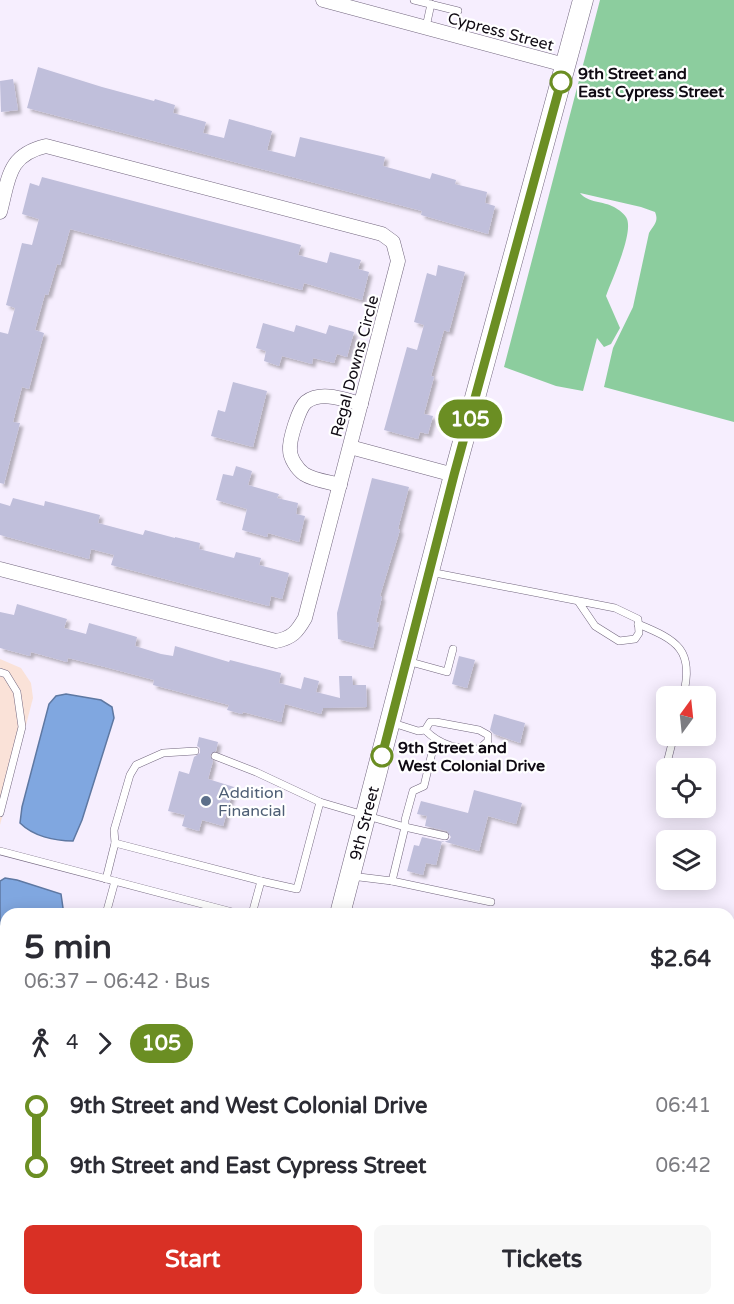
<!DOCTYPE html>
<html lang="en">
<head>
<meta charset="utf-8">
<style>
	body { margin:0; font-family:"Varela Round",sans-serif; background:#f7f7f7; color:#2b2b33; height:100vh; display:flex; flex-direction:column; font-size:22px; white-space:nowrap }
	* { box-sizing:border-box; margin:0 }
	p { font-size:20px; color:#7c7c81 }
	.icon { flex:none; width:33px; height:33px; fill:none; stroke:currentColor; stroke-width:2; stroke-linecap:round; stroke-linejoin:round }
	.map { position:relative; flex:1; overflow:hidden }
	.sheet { position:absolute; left:0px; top:908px; width:735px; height:398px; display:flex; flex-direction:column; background:#fff; border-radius:18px 18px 0 0; box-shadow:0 3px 15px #0003 }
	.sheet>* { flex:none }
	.badge { padding:0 12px; border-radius:20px; font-size:21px; line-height:39px }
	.needle { width:39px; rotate:15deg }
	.tools { position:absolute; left:656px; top:686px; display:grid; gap:12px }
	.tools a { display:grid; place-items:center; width:60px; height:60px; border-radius:9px; background:#fff; box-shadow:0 3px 15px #0003; font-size:30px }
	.map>.badge { position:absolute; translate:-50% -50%; box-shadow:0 0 0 3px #fff }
	.legs { display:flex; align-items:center; gap:9px; height:66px; padding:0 24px; font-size:20px }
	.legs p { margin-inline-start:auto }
	.headline { display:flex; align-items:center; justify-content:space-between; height:102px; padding:0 24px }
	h1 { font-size:33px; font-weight:700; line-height:45px }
	.action { display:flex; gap:12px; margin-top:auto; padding:12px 24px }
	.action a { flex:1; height:69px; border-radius:9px; background:#d93025; color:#fff; font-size:24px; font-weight:700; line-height:69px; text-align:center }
	.action a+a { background:#f7f7f7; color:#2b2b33 }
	ul { padding:0 24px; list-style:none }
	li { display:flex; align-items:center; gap:21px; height:60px; font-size:22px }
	li i { display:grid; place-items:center; width:9px; height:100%; margin:0 8px; background:currentColor }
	li i::after { content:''; width:15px; height:15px; margin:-8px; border:4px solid; border-radius:50%; background:#fff }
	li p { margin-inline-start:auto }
	li:first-child i { background:linear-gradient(#0000 50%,currentColor 0) }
	li:last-child i { background:linear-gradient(currentColor 50%,#0000 0) }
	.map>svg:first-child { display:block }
	.commercial { fill:#fae2d8 }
	.forest { fill:#8ccd9e }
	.water { fill:#80a7e0; stroke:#5e78a2; stroke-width:1.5 }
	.building { fill:#c0bfdb; filter:url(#shadow) }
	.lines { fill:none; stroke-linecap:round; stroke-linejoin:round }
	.lane-casing { stroke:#72667e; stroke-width:8 }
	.street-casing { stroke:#72667e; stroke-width:15 }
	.secondary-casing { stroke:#72667e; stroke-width:21 }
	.highway-casing { stroke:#72667e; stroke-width:27 }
	.lane { stroke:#fff; stroke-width:7 }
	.street { stroke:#fff; stroke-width:14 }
	.secondary { stroke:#fff; stroke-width:20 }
	.highway { stroke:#fff; stroke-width:26 }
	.line-1-casing { stroke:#fff; stroke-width:14 }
	.line-1 { stroke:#6b8e23; stroke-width:9 }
	.stop-1-dot { fill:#fff; stroke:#6b8e23; stroke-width:3 }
	.service-dot { fill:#5c6f8a; stroke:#fff; stroke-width:2 }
	.labels { text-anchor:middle; stroke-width:4.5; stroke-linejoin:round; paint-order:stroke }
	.street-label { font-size:16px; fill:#0f0a13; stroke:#fff }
	.stop-label { font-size:16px; font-weight:bold; fill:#0f0a13; stroke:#fff; text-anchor:start }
	.service-label { font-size:16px; fill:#4e5e75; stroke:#fff; text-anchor:start }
</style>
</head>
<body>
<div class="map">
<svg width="734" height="1304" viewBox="0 0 734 1304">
	<defs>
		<filter id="shadow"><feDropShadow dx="3.5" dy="3.5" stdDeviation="1.5" flood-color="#0004"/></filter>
	</defs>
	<rect width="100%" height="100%" fill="#f6eefe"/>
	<path class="commercial" d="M 0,659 L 21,668 L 31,683 L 33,698 L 0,825 Z"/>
	<path class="forest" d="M 600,0 L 734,0 L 734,422 L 604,387 L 613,348 L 633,307 L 649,233 C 654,225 659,221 655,212 L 641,207 L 580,193 C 588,203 603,201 614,207 C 618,209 626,215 627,219 C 633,235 612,279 606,296 L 620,328 L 611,344 L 604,347 L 597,338 L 583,391 L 556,386 L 504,367 Z"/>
	<g class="water">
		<path d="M 66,694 L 101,700 L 112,707 L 114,718 L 82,820 L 73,841 C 54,841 33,836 20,823 L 22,807 L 49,704 L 56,696 Z"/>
		<path d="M 5,878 L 17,880 L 61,894 L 63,908 L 62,913 L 6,914 L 6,1031 L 0,1029 L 0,881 Z"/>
		<path d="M 429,1299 L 516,1299 L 536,1304 L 428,1304 Z"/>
	</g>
	<g class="building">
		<path d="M 38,67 L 102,87 L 154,101 L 155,99 L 175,105 L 173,113 L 206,122 L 203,133 L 224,138 L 229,119 L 272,131 L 267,150 L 295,157 L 300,137 L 385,157 L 383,166 L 430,179 L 432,173 L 456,180 L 455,184 L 487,192 L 485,203 L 495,206 L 488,234 L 421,215 L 422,211 L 27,108 Z"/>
		<path d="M 13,79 L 18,110 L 1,112 L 0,81 Z"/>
		<path d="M 42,177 L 301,245 L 298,255 L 327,263 L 330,252 L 361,260 L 358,269 L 369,272 L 362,300 L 304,283 L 302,290 L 70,229 L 60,265 L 57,264 L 48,295 L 45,294 L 35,330 L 44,333 L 29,389 L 22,387 L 13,422 L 20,423 L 4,484 L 0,483 L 0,332 L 8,334 L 15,308 L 6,305 L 22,243 L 32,245 L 39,219 L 22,214 L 30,183 L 39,186 Z"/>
		<path d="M 438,265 L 465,272 L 449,332 L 444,330 L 431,376 L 434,377 L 424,414 L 433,416 L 428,434 L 420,432 L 418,439 L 384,430 L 407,347 L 417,350 L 424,325 L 414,322 L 427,273 L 436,276 Z"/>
		<path d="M 263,323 L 294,332 L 296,325 L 326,334 L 329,325 L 354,332 L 347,357 L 337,354 L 334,363 L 313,358 L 312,364 L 282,356 L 279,366 L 264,361 L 266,351 L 256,348 Z"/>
		<path d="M 233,382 L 267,391 L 253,447 L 211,436 L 218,410 L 225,412 Z"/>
		<path d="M 236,466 L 252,471 L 248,485 L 279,494 L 277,498 L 298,503 L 296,514 L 305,516 L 299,542 L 268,533 L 267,537 L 242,530 L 247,509 L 216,500 L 223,474 L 233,476 Z"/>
		<path d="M 372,478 L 409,487 L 398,529 L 400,530 L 380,596 L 382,597 L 376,622 L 379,623 L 373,648 L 338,639 L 337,613 Z"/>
		<path d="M 13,498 L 44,506 L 45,501 L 100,515 L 98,523 L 143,535 L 145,530 L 175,538 L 175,537 L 200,543 L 199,549 L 234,558 L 236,552 L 261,558 L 259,565 L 289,573 L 282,599 L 271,596 L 269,606 L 111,565 L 114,555 L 91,549 L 89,559 L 0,535 L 0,503 L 10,506 Z"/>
		<path d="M 17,604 L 67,619 L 64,628 L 86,634 L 89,623 L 137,637 L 135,646 L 161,654 L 173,656 L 175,646 L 229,662 L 230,660 L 281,673 L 279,683 L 301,689 L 304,677 L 319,681 L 316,692 L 340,698 L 339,676 L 352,676 L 353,685 L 366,685 L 367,707 L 323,708 L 321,714 L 285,704 L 281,722 L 243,712 L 242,714 L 227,710 L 229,705 L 153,685 L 154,680 L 105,667 L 68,658 L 67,662 L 31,652 L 30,656 L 0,648 L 0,612 L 14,615 Z"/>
		<path d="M 459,656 L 475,660 L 467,688 L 452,684 Z"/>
		<path d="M 494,714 L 525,723 L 520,743 L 494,734 L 490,730 Z"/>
		<path d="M 199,737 L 218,742 L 216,751 L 210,755 L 213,761 L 208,779 L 234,787 L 223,826 L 202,820 L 199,831 L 182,826 L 185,815 L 168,811 L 179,771 L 189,774 L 194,757 L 200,753 L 200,748 L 197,746 Z"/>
		<path d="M 474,790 L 522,803 L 516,824 L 488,816 L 479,851 L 442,841 L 436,865 L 426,863 L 423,875 L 407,871 L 414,845 L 419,846 L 422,837 L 444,842 L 449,840 L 451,837 L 447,831 L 425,826 L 427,816 L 417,814 L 421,801 L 468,813 Z"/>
	</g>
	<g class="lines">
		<defs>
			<g id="lane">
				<path d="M 414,0 L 458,11"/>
				<path d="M 426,27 L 431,4"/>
				<path d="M 430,572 L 615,608 L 638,619 L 639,633 L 635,639 L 619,641 L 595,626 L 578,601"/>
				<path d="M 638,624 C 677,640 695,650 683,696"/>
				<path d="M 407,661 L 447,672 L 453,649"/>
				<path d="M 0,672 L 6,674 L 17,692 L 22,727 L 0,813"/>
				<path d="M 393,723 L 418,731 L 425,730 C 442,747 457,748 479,749 L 488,741 L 488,735 L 479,730 L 436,722 L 430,722 L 425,730"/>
				<path d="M 215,756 L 256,772 L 320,802"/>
				<path d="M 667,763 L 674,735"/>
				<path d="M 115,843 L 114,830 L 130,775 L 136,765 L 163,753 L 195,751"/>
				<path d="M 0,851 L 240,914"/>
				<path d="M 351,876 L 392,881 L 405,827 L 405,820 L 413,791 L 424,786 L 435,740"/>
				<path d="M 106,879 L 115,843 L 261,881"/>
				<path d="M 392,881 L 491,902"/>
				<path d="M 106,914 L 115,881"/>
				<path d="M 252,914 L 261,881 L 297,889 L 320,802 L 405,827 L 445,836"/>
				<path d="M 729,1128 L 734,1110"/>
				<path d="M 6,1154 L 6,1161"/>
				<path d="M 729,1167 L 734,1168"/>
				<path d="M 22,1304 L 23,1299"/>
			</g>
			<g id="street">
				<path d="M 323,0 L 565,65"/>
				<path d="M 0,212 C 9,179 7,155 46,146 L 382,234 L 393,242 L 398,261 L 305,618 C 297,632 292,638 276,641 L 0,569"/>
				<path d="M 350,447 L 454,475"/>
				<path d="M 340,485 C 329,482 313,480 304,474 C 297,469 290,458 290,450 C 289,440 299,408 306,402 C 322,390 345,400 361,404"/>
				<path d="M 243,1304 L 244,1299"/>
			</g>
			<g id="secondary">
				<path id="s1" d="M 340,914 L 454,475 L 583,0"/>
			</g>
			<g id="highway">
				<path d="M 0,1077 L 6,1079"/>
				<path d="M 0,1120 L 6,1122"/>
				<path d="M 729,1266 L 734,1267"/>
				<path d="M 692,1299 L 712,1304"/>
			</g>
		</defs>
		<use href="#lane" class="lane-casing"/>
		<use href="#street" class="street-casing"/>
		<use href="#secondary" class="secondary-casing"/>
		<use href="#highway" class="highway-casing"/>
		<use href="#lane" class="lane"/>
		<use href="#street" class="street"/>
		<use href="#secondary" class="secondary"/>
		<use href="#highway" class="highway"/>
	</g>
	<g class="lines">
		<defs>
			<path id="line-1" d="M 382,756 L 454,475 L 561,82"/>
		</defs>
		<use href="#line-1" class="line-1-casing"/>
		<use href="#line-1" class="line-1"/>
	</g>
	<g class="stop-1-dot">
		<circle cx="561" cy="82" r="10"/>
		<circle cx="382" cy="756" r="10"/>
	</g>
	<circle class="service-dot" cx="206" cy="801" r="6"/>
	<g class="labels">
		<g class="street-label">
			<text transform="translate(501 31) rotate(15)" y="6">Cypress Street</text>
			<text transform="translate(354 366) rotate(-75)" y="6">Regal Downs Circle</text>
			<text dy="6" stroke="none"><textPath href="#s1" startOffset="94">9th Street</textPath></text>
		</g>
		<g class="stop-label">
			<text x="578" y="79">9th Street and<tspan x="578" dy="18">East Cypress Street</tspan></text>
			<text x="398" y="753">9th Street and<tspan x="398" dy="18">West Colonial Drive</tspan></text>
		</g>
		<g class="service-label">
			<text x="218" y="798">Addition<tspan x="218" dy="18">Financial</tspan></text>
		</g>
	</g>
</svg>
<div class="tools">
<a><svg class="needle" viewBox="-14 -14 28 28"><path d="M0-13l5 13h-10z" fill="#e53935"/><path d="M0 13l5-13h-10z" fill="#7c7c81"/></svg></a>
<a><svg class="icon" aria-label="locate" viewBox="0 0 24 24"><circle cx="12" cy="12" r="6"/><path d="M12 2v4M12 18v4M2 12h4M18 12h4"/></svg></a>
<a><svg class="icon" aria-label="layers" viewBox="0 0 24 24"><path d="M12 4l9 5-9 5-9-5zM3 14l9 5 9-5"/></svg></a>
</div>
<b class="badge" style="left:470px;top:419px;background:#6b8e23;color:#fff">105</b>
<section class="sheet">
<div class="headline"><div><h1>5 min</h1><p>06:37 – 06:42 · Bus</p></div><b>$2.64</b></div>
<div class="legs"><svg class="icon" aria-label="walk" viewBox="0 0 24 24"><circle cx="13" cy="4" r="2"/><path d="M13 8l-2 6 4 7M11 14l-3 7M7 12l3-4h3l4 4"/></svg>4<svg class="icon" aria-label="forward" viewBox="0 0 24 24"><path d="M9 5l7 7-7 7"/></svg><b class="badge" style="background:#6b8e23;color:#fff">105</b></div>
<ul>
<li><i style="color:#6b8e23"></i><b>9th Street and West Colonial Drive</b><p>06:41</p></li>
<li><i style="color:#6b8e23"></i><b>9th Street and East Cypress Street</b><p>06:42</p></li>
</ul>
<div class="action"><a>Start</a><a>Tickets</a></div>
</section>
</div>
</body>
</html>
